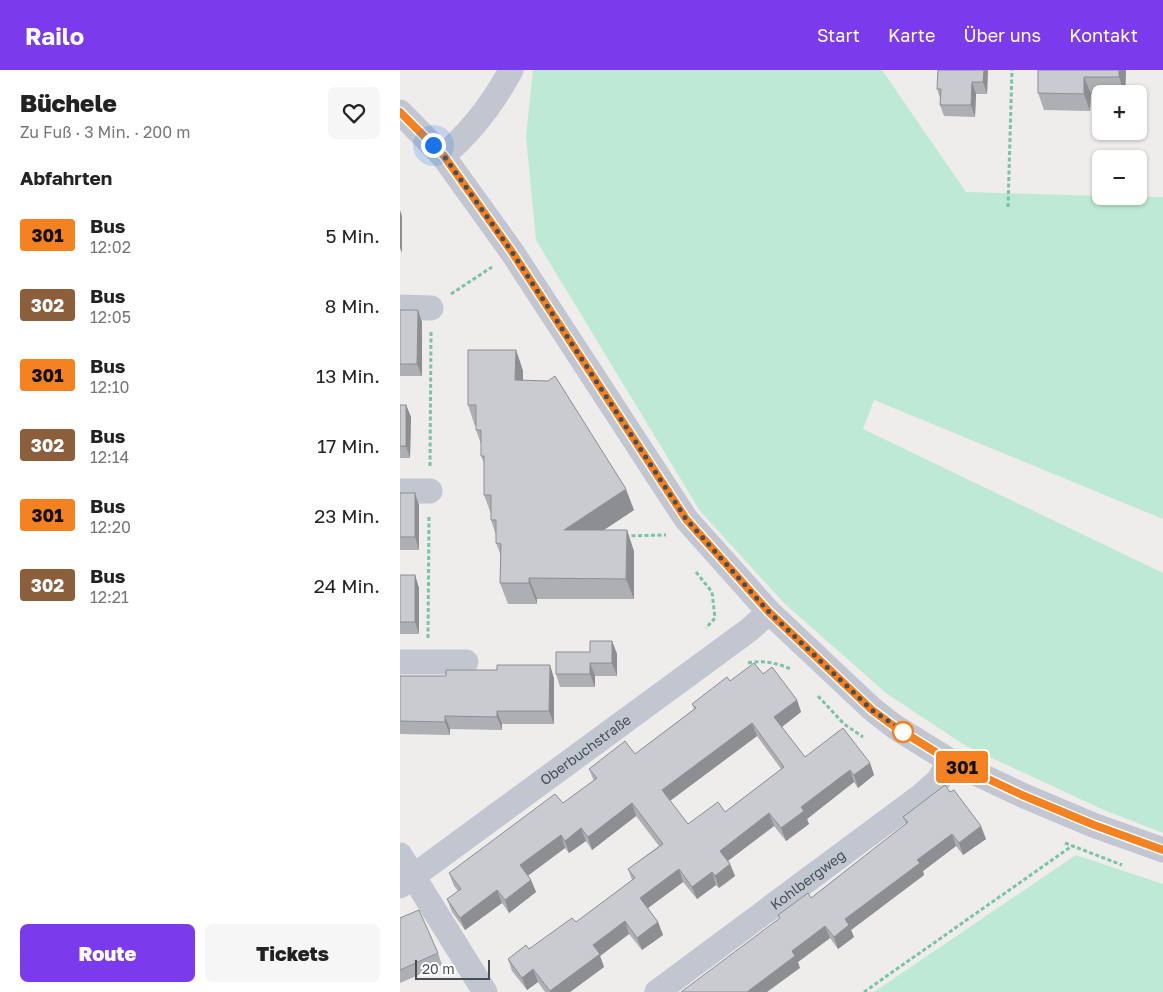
<!DOCTYPE html>
<html lang="de">
<head>
<meta charset="utf-8">
<style>
	body { margin:0; font-family:"Golos Text",sans-serif; background:#f6f6f6; color:#222; height:100vh; display:flex; flex-direction:column; font-size:19px; white-space:nowrap }
	* { box-sizing:border-box; margin:0 }
	p { font-size:16px; color:#767676 }
	.icon { flex:none; width:28px; height:28px; fill:none; stroke:currentColor; stroke-width:2; stroke-linecap:round; stroke-linejoin:round }
	.map { position:relative; flex:1; overflow:hidden }
	.sheet { display:flex; flex-direction:column; background:#fff; width:400px }
	.sheet>* { flex:none }
	.badge { padding:0 10px; border-radius:4px; font-size:18px; line-height:32px }
	.buttons { position:absolute; left:692px; top:15px; display:grid; gap:10px }
	.buttons a { display:grid; place-items:center; width:55px; height:55px; border-radius:8px; background:#fff; box-shadow:0 1px 4px #0004; font-size:25px }
	.scale { position:absolute; left:15px; bottom:12px; width:75px; box-sizing:border-box; padding-left:5px; border:2px solid #464d57; border-top:0; font-size:14px; line-height:18px; white-space:nowrap; color:#464d57; -webkit-text-stroke:4px #fff; paint-order:stroke }
	.you { position:absolute; width:25px; height:25px; margin:-12px; border:4px solid #fff; border-radius:50%; background:#1a73e8; box-shadow:0 0 0 8px #1a73e833 }
	.map>.badge { position:absolute; translate:-50% -50%; box-shadow:0 0 0 2px #fff }
	h2 { padding:0 20px; font-size:19px; line-height:45px }
	.round { display:grid; place-items:center; flex:none; width:52px; height:52px; border-radius:8px; background:#f6f6f6 }
	.headline { display:flex; align-items:center; justify-content:space-between; height:85px; padding:0 20px }
	h1 { font-size:24px; font-weight:800; line-height:38px }
	.primary-button { display:flex; gap:10px; margin-top:auto; padding:10px 20px }
	.primary-button a { flex:1; height:58px; border-radius:8px; background:#7c3aed; color:#fff; font-size:20px; font-weight:800; line-height:58px; text-align:center }
	.primary-button a+a { background:#f6f6f6; color:#222 }
	ul { padding:0; list-style:none }
	li { display:flex; align-items:center; gap:15px; height:70px; padding:0 20px }
	li div { flex:1 }
	li b { display:block; font-size:19px }
	li em { font-style:normal }
	li .badge { min-width:55px; font-weight:700; text-align:center }
	header { display:flex; align-items:center; gap:30px; box-sizing:border-box; height:70px; padding:0 25px; background:#7c3aed; color:#fff }
	header strong { font-size:24px }
	nav { display:flex; gap:28px; margin-inline-start:auto; font-size:18px }
	main { display:flex; flex:1; min-height:0 }
	.map>svg:first-child { display:block }
	.green { fill:#bee9d4 }
	.lines { fill:none; stroke-linecap:round; stroke-linejoin:round }
	.path { stroke:#7ac2a8; stroke-width:3; stroke-dasharray:4 2.5; stroke-linecap:butt }
	.minor { stroke:#c1c6d0; stroke-width:25 }
	.wall { fill:#aeafb3; fill-rule:evenodd }
	.shaded-wall { fill:#8d8e92 }
	.building { fill:#cacbd0; stroke:#8d8e92; fill-rule:evenodd }
	.line-casing { stroke:#fff; stroke-width:11 }
	.line { stroke:#f58220; stroke-width:8 }
	.walk { stroke:#464d57; stroke-width:5; stroke-dasharray:0 9 }
	.stop-dot { fill:#fff; stroke:#f58220; stroke-width:2.5 }
	.labels { text-anchor:middle; stroke-width:4; stroke-linejoin:round; paint-order:stroke }
	.street-label { font-size:14px; fill:#464d57; stroke:#fff }
</style>
</head>
<body>
<header>
<strong>Railo</strong>
<nav><a>Start</a><a>Karte</a><a>Über uns</a><a>Kontakt</a></nav>
</header>
<main>
<section class="sheet">
<div class="headline"><div><h1>Büchele</h1><p>Zu Fuß · 3 Min. · 200 m</p></div><a class="round"><svg class="icon" aria-label="heart" viewBox="0 0 24 24"><path d="M12 20l-8-8c-3-5 5-10 8-4 3-6 11-1 8 4z"/></svg></a></div>
<h2>Abfahrten</h2>
<ul>
<li><span class="badge" style="background:#f58220;color:#111">301</span><div><b>Bus</b><p>12:02</p></div><em>5 Min.</em></li>
<li><span class="badge" style="background:#8b5e3c;color:#fff">302</span><div><b>Bus</b><p>12:05</p></div><em>8 Min.</em></li>
<li><span class="badge" style="background:#f58220;color:#111">301</span><div><b>Bus</b><p>12:10</p></div><em>13 Min.</em></li>
<li><span class="badge" style="background:#8b5e3c;color:#fff">302</span><div><b>Bus</b><p>12:14</p></div><em>17 Min.</em></li>
<li><span class="badge" style="background:#f58220;color:#111">301</span><div><b>Bus</b><p>12:20</p></div><em>23 Min.</em></li>
<li><span class="badge" style="background:#8b5e3c;color:#fff">302</span><div><b>Bus</b><p>12:21</p></div><em>24 Min.</em></li>
</ul>
<div class="primary-button"><a>Route</a><a>Tickets</a></div>
</section>
<div class="map">
<svg width="763" height="922" viewBox="0 0 763 922">
	<rect width="100%" height="100%" fill="#efecec"/>
	<g class="green">
		<path d="M 133,0 L 482,0 L 566,122 L 701,126 L 763,127 L 763,449 L 474,330 L 463,359 L 763,503 L 763,763 L 704,740 L 566,676 L 486,623 L 385,534 L 300,441 L 136,170 L 126,67 Z"/>
		<path d="M 676,785 L 763,814 L 763,922 L 474,922 Z"/>
	</g>
	<g class="lines">
		<g class="path">
			<path d="M 608,137 L 612,0"/>
			<path d="M 51,224 L 92,197"/>
			<path d="M 30,396 L 31,262"/>
			<path d="M 225,466 L 266,465"/>
			<path d="M 296,502 L 312,522 L 315,548 L 306,558"/>
			<path d="M 28,568 L 29,445"/>
			<path d="M 348,593 C 363,590 377,593 391,599"/>
			<path d="M 418,626 L 444,654 L 463,667"/>
			<path d="M 665,773 L 722,795"/>
			<path d="M 464,922 L 672,776"/>
		</g>
		<g class="minor">
			<path d="M 0,42 L 43,86 L 112,182 L 286,449 L 369,542 L 472,639 L 495,657 L 550,691 L 622,725 L 693,755 L 763,780"/>
			<path d="M 43,86 C 71,62 94,32 111,0"/>
			<path d="M 0,237 L 31,238"/>
			<path d="M 0,421 L 30,421"/>
			<path d="M 0,592 L 66,592"/>
			<path d="M 0,785 L 85,922"/>
			<path id="s1" d="M 0,816 L 349,560 L 369,542"/>
			<path id="s2" d="M 257,922 L 522,725 L 538,711 L 550,691"/>
		</g>
	</g>
	<g class="wall">
		<path d="M 588,0 L 587,24 L 576,24 L 575,47 L 544,46 L 540,35 L 540,28 L 537,19 Z"/>
		<path d="M 638,0 L 726,0 L 725,24 L 691,24 L 690,41 L 644,40 L 638,23 Z"/>
		<path d="M 0,240 L 22,252 L 22,306 L 0,306 Z"/>
		<path d="M 116,280 L 123,301 L 123,310 L 234,440 L 204,460 L 234,481 L 234,529 L 137,529 L 137,534 L 108,534 L 100,513 L 101,486 L 96,473 L 96,465 L 91,450 L 91,444 L 84,425 L 84,393 L 81,386 L 81,374 L 76,360 L 76,356 L 75,356 L 68,335 Z"/>
		<path d="M 0,335 L 6,335 L 11,347 L 10,388 L 0,388 Z"/>
		<path d="M 0,423 L 19,435 L 19,480 L 0,480 Z"/>
		<path d="M 0,505 L 15,505 L 19,518 L 19,564 L 0,564 Z"/>
		<path d="M 212,571 L 217,584 L 217,606 L 195,606 L 195,617 L 160,617 L 156,604 L 190,582 Z"/>
		<path d="M 363,604 L 397,630 L 401,642 L 382,657 L 405,687 L 470,693 L 474,705 L 458,718 L 454,712 L 407,749 L 409,754 L 386,771 L 374,756 L 328,791 L 330,794 L 335,806 L 319,818 L 316,815 L 297,829 L 283,812 L 248,838 L 258,852 L 263,865 L 242,880 L 229,864 L 200,886 L 204,897 L 170,922 L 145,922 L 138,912 L 127,920 L 112,901 L 108,889 L 129,879 L 176,852 L 232,810 L 228,799 L 259,776 L 236,746 L 192,780 L 186,771 L 169,783 L 165,778 L 128,805 L 131,810 L 136,822 L 109,843 L 102,833 L 65,860 L 52,842 L 47,829 L 58,821 L 54,816 L 49,803 L 163,733 L 194,711 L 189,699 L 235,684 L 294,639 L 292,634 L 330,611 ZM 357,666 L 381,699 L 325,742 L 288,754 L 270,731 Z"/>
		<path d="M 0,606 L 154,608 L 154,654 L 102,654 L 102,660 L 50,659 L 50,665 L 0,664 Z"/>
		<path d="M 503,747 L 586,769 L 563,785 L 556,776 L 523,801 L 524,805 L 451,860 L 454,867 L 438,879 L 430,868 L 398,892 L 400,898 L 378,845 L 411,828 L 506,754 Z"/>
		<path d="M 0,848 L 38,883 L 42,895 L 0,913 Z"/>
	</g>
	<g class="shaded-wall">
		<path d="M 584,0 L 588,0 L 587,24 L 583,12 Z"/>
		<path d="M 719,0 L 726,0 L 725,24 L 719,7 Z"/>
		<path d="M 684,7 L 691,24 L 690,41 L 684,24 Z"/>
		<path d="M 572,12 L 576,24 L 575,47 L 571,35 Z"/>
		<path d="M 0,140 L 2,146 L 2,183 L 0,178 Z"/>
		<path d="M 18,240 L 22,252 L 22,306 L 17,294 Z"/>
		<path d="M 116,280 L 123,301 L 123,331 L 115,310 Z"/>
		<path d="M 6,335 L 11,347 L 10,388 L 6,376 Z"/>
		<path d="M 226,419 L 234,440 L 172,481 L 164,460 Z"/>
		<path d="M 15,423 L 19,435 L 19,480 L 15,467 Z"/>
		<path d="M 227,460 L 234,481 L 234,529 L 226,509 Z"/>
		<path d="M 15,505 L 19,518 L 19,564 L 15,552 Z"/>
		<path d="M 129,508 L 137,529 L 137,534 L 129,513 Z"/>
		<path d="M 212,571 L 217,584 L 217,606 L 212,593 Z"/>
		<path d="M 190,593 L 195,606 L 195,617 L 190,604 Z"/>
		<path d="M 150,595 L 154,608 L 154,654 L 149,641 Z"/>
		<path d="M 397,630 L 401,642 L 379,659 L 374,647 Z"/>
		<path d="M 97,641 L 102,654 L 102,660 L 97,647 Z"/>
		<path d="M 45,646 L 50,659 L 50,665 L 45,652 Z"/>
		<path d="M 352,653 L 357,666 L 267,733 L 262,720 Z"/>
		<path d="M 470,693 L 474,705 L 458,718 L 454,705 Z"/>
		<path d="M 450,700 L 454,712 L 407,749 L 409,754 L 386,771 L 381,758 L 401,737 Z"/>
		<path d="M 232,733 L 236,746 L 192,780 L 188,767 Z"/>
		<path d="M 369,743 L 374,756 L 325,793 L 320,781 Z"/>
		<path d="M 581,756 L 586,769 L 563,785 L 559,773 Z"/>
		<path d="M 181,758 L 186,771 L 169,783 L 165,771 Z"/>
		<path d="M 552,764 L 556,776 L 523,801 L 524,805 L 451,860 L 454,867 L 438,879 L 434,867 L 445,849 L 517,790 Z"/>
		<path d="M 161,765 L 165,778 L 125,808 L 120,795 Z"/>
		<path d="M 330,794 L 335,806 L 319,818 L 315,806 Z"/>
		<path d="M 279,799 L 283,812 L 244,841 L 240,828 Z"/>
		<path d="M 312,802 L 316,815 L 297,829 L 292,817 Z"/>
		<path d="M 131,810 L 136,822 L 109,843 L 105,830 Z"/>
		<path d="M 97,820 L 102,833 L 65,860 L 60,848 Z"/>
		<path d="M 225,851 L 229,864 L 200,886 L 204,897 L 170,922 L 150,922 L 150,921 L 193,875 Z"/>
		<path d="M 258,852 L 263,865 L 242,880 L 237,868 Z"/>
		<path d="M 425,856 L 430,868 L 398,892 L 400,898 L 367,922 L 347,922 L 392,881 Z"/>
		<path d="M 133,899 L 138,912 L 127,920 L 122,908 Z"/>
	</g>
	<g class="building">
		<path d="M 538,0 L 584,0 L 583,12 L 572,12 L 571,35 L 540,35 L 541,19 L 537,19 Z"/>
		<path d="M 638,0 L 719,0 L 719,7 L 684,7 L 684,24 L 638,23 Z"/>
		<path d="M 0,240 L 18,240 L 17,294 L 0,294 Z"/>
		<path d="M 68,280 L 116,280 L 115,310 L 148,311 L 155,306 L 226,419 L 164,460 L 227,460 L 226,509 L 129,508 L 129,513 L 100,513 L 101,474 L 96,473 L 96,450 L 91,450 L 91,425 L 84,425 L 84,386 L 81,386 L 81,360 L 76,360 L 76,335 L 68,335 Z"/>
		<rect x="0" y="335" width="6" height="41"/>
		<rect x="0" y="423" width="15" height="44"/>
		<rect x="0" y="505" width="15" height="47"/>
		<path d="M 190,571 L 212,571 L 212,593 L 190,593 L 190,604 L 156,604 L 156,582 L 190,582 Z"/>
		<path d="M 354,593 L 363,604 L 372,597 L 397,630 L 374,647 L 405,687 L 443,658 L 470,693 L 454,705 L 450,700 L 401,737 L 404,741 L 381,758 L 369,743 L 320,781 L 330,794 L 315,806 L 312,802 L 292,817 L 279,799 L 240,828 L 258,852 L 237,868 L 225,851 L 193,875 L 200,884 L 150,921 L 133,899 L 122,908 L 108,889 L 126,875 L 129,879 L 172,848 L 176,852 L 235,808 L 228,799 L 263,774 L 232,733 L 188,767 L 181,758 L 165,771 L 161,765 L 120,795 L 131,810 L 105,830 L 97,820 L 60,848 L 47,829 L 61,819 L 49,803 L 155,724 L 163,733 L 197,708 L 189,699 L 225,671 L 235,684 L 296,638 L 292,634 L 327,607 L 330,611 ZM 352,653 L 384,697 L 325,742 L 318,732 L 288,754 L 262,720 Z"/>
		<path d="M 97,595 L 150,595 L 149,641 L 97,641 L 97,647 L 45,646 L 45,652 L 0,651 L 0,606 L 46,606 L 46,600 L 97,600 Z"/>
		<path d="M 545,715 L 550,722 L 554,720 L 581,756 L 559,773 L 552,764 L 517,790 L 520,793 L 445,849 L 449,855 L 434,867 L 425,856 L 392,881 L 395,886 L 347,922 L 281,922 L 380,848 L 378,845 L 408,823 L 411,828 L 508,752 L 503,747 Z"/>
		<path d="M 19,840 L 38,883 L 0,900 L 0,848 Z"/>
	</g>
	<g class="lines">
		<defs>
			<path id="line" d="M 0,42 L 44,86 L 112,182 L 286,449 L 369,542 L 472,640 L 495,657 L 550,691 L 622,725 L 694,755 L 763,780"/>
		</defs>
		<use href="#line" class="line-casing"/>
		<use href="#line" class="line"/>
		<path class="walk" d="M 33,75 L 44,86 L 112,182 L 286,449 L 369,542 L 472,640 L 509,665 L 503,662"/>
	</g>
	<circle class="stop-dot" cx="503" cy="662" r="10"/>
	<g class="labels">
		<g class="street-label">
			<text dy="5" stroke="none"><textPath href="#s1" startOffset="230">Oberbuchstraße</textPath></text>
			<text dy="5" stroke="none"><textPath href="#s2" startOffset="188">Kohlbergweg</textPath></text>
		</g>
	</g>
</svg>
<div class="buttons">
<a>+</a>
<a>−</a>
</div>
<div class="scale">20 m</div>
<div class="you" style="left:33px;top:75px"></div>
<b class="badge" style="left:562px;top:697px;background:#f58220;color:#111">301</b>
</div>
</main>
</body>
</html>
